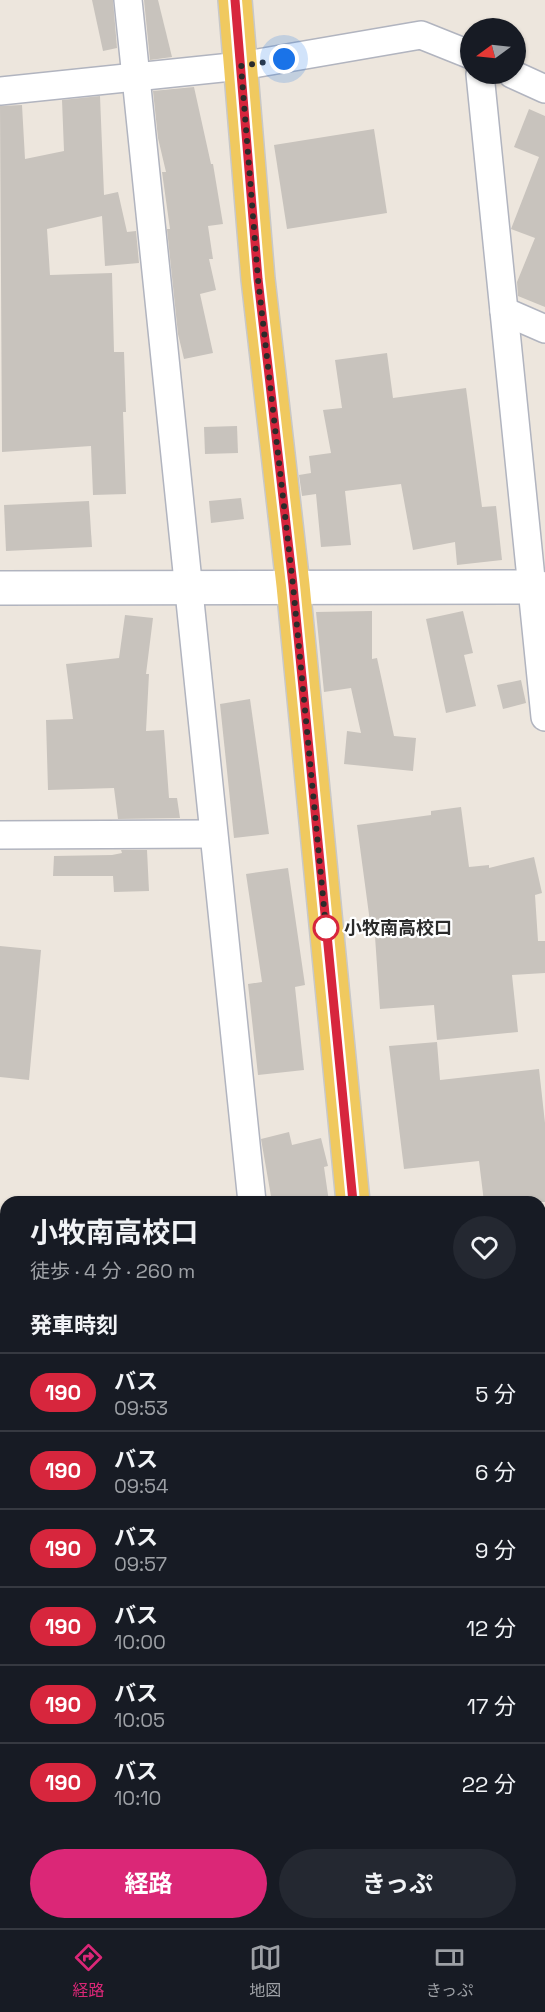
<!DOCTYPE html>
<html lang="ja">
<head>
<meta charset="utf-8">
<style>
	body { margin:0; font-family:"Space Grotesk","Noto Sans JP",sans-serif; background:#242831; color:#f1f3f6; height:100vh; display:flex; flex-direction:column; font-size:22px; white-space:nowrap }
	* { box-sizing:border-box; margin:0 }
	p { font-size:20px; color:#9ea1a6 }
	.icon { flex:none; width:33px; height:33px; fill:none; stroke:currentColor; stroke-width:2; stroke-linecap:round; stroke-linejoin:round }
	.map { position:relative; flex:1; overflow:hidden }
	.drawer { position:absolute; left:0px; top:1196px; width:546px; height:734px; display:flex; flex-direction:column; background:#171b24; border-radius:18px 18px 0 0; box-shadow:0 2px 4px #0004 }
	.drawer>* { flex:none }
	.badge { padding:0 12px; border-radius:20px; font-size:21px; line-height:39px }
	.needle { width:39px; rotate:255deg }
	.controls { position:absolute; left:460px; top:18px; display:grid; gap:12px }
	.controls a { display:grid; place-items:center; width:66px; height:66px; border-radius:50%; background:#171b24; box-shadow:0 2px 4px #0004; font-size:30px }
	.you { position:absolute; width:30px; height:30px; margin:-15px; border:4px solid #fff; border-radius:50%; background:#1a73e8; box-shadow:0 0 0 9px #1a73e833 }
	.map>.badge { position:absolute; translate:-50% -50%; box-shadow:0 0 0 3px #fff }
	h2 { padding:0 30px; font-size:22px; line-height:54px }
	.round { display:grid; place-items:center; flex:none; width:63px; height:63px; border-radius:32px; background:#242831 }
	.overview { display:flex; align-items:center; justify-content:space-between; height:102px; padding:0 30px }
	h1 { font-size:28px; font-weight:700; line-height:45px }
	.action { display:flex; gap:12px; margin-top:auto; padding:12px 30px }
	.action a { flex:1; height:69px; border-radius:36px; background:#db2777; color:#fff; font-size:24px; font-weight:700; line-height:69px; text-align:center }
	.action a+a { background:#242831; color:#f1f3f6 }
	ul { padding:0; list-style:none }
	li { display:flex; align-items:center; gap:18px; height:78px; padding:0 30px; border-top:2px solid #363941 }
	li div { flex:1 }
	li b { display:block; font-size:22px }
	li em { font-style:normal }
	li .badge { min-width:66px; font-weight:700; text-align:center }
	.tabs { display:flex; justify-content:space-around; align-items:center; height:84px; border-top:2px solid #363941; background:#171b24; font-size:16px; color:#9ea1a6 }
	.tabs a { display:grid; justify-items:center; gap:3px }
	.tabs .selected { color:#db2777 }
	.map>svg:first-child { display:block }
	.green { fill:#b6e39a }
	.building { fill:#c8c3bd }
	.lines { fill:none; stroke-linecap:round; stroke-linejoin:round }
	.minor-casing { stroke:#b1b4bf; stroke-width:30 }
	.tertiary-casing { stroke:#b1b4bf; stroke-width:36 }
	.primary-casing { stroke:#c8c8c8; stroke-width:36 }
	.minor { stroke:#fff; stroke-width:27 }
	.tertiary { stroke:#fff; stroke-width:33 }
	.primary { stroke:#f0c95f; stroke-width:33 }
	.line-casing { stroke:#fff; stroke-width:14 }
	.line { stroke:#d7263d; stroke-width:9 }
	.walk { stroke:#2b2b2b; stroke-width:6; stroke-dasharray:0 10.8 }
	.stop-dot { fill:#fff; stroke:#d7263d; stroke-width:3 }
	.labels { text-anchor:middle; stroke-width:4.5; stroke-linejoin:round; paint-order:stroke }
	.stop-label { font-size:18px; font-weight:bold; fill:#2b2b2b; stroke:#fff; text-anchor:start }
</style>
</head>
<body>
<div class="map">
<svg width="545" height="1928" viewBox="0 0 545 1928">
	<rect width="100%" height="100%" fill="#ede6dd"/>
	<path class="green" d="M 0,1435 L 6,1437 L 6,1574 L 0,1581 L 6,1636 L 6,1787 L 0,1785 Z"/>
	<g class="building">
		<path d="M 92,0 L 113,0 L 117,48 L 103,51 Z"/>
		<path d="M 144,0 L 158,0 L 172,57 L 150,60 Z"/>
		<path d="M 194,87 L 211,164 L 213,164 L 223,224 L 208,226 L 213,259 L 209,259 L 216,290 L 200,294 L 213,353 L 184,359 L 178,334 L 167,229 L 170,229 L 162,172 L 166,172 L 158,138 L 153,91 Z"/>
		<path d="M 100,96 L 104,195 L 118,192 L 127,232 L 136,231 L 139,263 L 105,266 L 102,216 L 47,229 L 50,275 L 112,273 L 114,352 L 124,352 L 126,412 L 123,412 L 126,494 L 93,495 L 91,446 L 2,452 L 0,106 L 22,105 L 25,159 L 64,151 L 62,100 Z"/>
		<path d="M 529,109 L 545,116 L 545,307 L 518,296 L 517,282 L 535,238 L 511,229 L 539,157 L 514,147 Z"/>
		<path d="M 374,129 L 387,213 L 287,229 L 274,145 Z"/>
		<path d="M 387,353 L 393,398 L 466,388 L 482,507 L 496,506 L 502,560 L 457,565 L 455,542 L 413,550 L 401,484 L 345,491 L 351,545 L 321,547 L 316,494 L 302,496 L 299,475 L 311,473 L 309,456 L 331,453 L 323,410 L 342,408 L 335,360 Z"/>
		<path d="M 237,426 L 238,453 L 205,454 L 204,427 Z"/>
		<path d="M 241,498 L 244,519 L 211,523 L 209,501 Z"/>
		<path d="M 89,501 L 92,547 L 6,551 L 4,505 Z"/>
		<path d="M 372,611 L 372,659 L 377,658 L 394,736 L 416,738 L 413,771 L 344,764 L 347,731 L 361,733 L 351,688 L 324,692 L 316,612 Z"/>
		<path d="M 463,611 L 473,653 L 464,655 L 476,706 L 446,713 L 426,619 Z"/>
		<path d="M 125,615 L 153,618 L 146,674 L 149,674 L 146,731 L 164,730 L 169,798 L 177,798 L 180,818 L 118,819 L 114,788 L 48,790 L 46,720 L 73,719 L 66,664 L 119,658 Z"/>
		<path d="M 521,680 L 526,703 L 503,709 L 497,685 Z"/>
		<path d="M 250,699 L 269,834 L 234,838 L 220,704 Z"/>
		<path d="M 461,807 L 469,867 L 489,865 L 489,868 L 534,857 L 542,893 L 535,895 L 538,941 L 545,941 L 545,973 L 512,975 L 518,1032 L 437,1040 L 434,1005 L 380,1009 L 374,922 L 370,922 L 357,825 L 431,815 L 431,811 Z"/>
		<path d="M 121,850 L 147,850 L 149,891 L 114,892 L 113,876 L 53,876 L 54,856 L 112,855 L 122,853 Z"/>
		<path d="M 288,868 L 305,985 L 295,987 L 304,1070 L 258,1075 L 248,984 L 262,982 L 246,874 Z"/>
		<path d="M 0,946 L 41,950 L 29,1080 L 0,1077 Z"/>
		<path d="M 437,1042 L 440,1080 L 539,1069 L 545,1123 L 545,1202 L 484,1202 L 479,1161 L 404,1169 L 389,1046 Z"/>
		<path d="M 289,1132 L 292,1145 L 321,1138 L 328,1166 L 324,1167 L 329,1202 L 272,1202 L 261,1139 Z"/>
	</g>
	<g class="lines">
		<defs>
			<g id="minor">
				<path d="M 128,0 L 252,1202"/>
				<path d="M 480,74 L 545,717"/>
				<path d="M 512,74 L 545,89"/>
				<path d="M 0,91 L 241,66 L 421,35 L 471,55"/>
				<path d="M 504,311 L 545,329"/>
				<path d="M 0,835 L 212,834"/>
				<path d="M 0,1800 L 6,1801"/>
				<path d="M 339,1923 L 339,1928"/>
				<path d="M 469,1923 L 483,1928"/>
				<path d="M 158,1928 L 159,1923"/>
			</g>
			<g id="tertiary">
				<path d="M 0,588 L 531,587 L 545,589"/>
				<path d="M 0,1424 L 6,1426"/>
				<path d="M 540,1468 L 545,1468"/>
			</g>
			<g id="primary">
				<path d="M 235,0 L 258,279 L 293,585 L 353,1202"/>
				<path d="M 425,1923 L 426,1928"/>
			</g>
		</defs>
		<use href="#minor" class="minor-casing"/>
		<use href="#tertiary" class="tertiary-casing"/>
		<use href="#primary" class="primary-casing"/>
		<use href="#minor" class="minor"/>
		<use href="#tertiary" class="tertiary"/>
		<use href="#primary" class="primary"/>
	</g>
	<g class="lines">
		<defs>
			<path id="line" d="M 235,0 L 258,279 L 293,585 L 353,1202"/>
		</defs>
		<use href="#line" class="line-casing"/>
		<use href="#line" class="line"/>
		<path class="walk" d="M 284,59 L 241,66 L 258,279 L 293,585 L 326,928"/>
	</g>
	<circle class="stop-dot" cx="326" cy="928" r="12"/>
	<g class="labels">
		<g class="stop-label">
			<text x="344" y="934">小牧南高校口</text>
		</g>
	</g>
</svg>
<div class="controls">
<a><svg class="needle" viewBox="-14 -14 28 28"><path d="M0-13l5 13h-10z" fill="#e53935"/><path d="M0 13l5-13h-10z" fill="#9ea1a6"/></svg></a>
</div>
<div class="you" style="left:284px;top:59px"></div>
<section class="drawer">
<div class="overview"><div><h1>小牧南高校口</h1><p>徒歩 · 4 分 · 260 m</p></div><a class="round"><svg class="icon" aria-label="heart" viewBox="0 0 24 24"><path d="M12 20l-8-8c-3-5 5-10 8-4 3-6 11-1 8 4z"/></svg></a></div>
<h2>発車時刻</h2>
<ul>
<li><span class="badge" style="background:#d7263d;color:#fff">190</span><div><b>バス</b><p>09:53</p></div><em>5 分</em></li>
<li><span class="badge" style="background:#d7263d;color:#fff">190</span><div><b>バス</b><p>09:54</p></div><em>6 分</em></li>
<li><span class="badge" style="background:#d7263d;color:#fff">190</span><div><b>バス</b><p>09:57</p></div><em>9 分</em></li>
<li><span class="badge" style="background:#d7263d;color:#fff">190</span><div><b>バス</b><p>10:00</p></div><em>12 分</em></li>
<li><span class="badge" style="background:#d7263d;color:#fff">190</span><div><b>バス</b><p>10:05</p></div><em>17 分</em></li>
<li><span class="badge" style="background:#d7263d;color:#fff">190</span><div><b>バス</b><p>10:10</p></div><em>22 分</em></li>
</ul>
<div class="action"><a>経路</a><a>きっぷ</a></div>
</section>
</div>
<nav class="tabs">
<a class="selected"><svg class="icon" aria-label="directions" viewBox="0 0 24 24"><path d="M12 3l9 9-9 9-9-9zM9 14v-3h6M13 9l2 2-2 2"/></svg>経路</a>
<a><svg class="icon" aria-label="map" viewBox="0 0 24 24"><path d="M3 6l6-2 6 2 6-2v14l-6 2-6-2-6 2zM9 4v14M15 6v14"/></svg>地図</a>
<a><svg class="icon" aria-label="tickets" viewBox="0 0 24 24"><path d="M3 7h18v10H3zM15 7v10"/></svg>きっぷ</a>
</nav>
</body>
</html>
